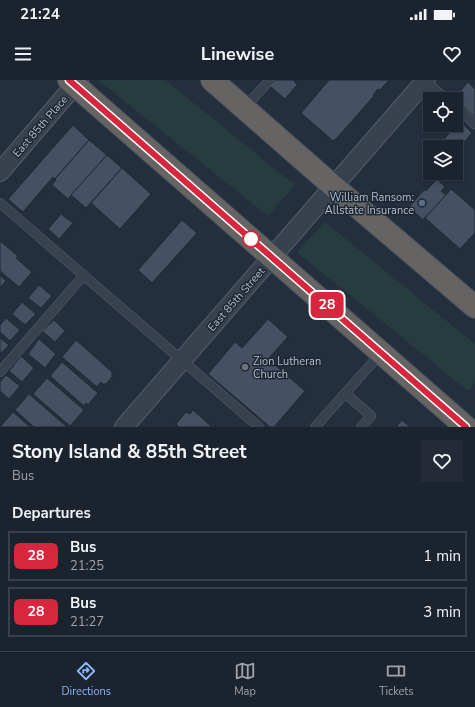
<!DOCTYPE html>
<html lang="en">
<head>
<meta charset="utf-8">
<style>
	body { margin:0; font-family:"Nunito Sans",sans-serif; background:#242b36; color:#f1f3f6; height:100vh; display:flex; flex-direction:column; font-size:15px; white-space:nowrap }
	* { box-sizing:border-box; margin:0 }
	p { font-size:13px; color:#a0a4aa }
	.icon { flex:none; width:22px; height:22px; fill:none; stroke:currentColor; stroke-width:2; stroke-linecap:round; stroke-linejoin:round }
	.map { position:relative; height:347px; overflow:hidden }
	.drawer { display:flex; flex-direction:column; background:#1b232e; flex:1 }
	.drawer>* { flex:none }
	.badge { padding:0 8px; border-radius:6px; font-size:14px; line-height:26px }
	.buttons { position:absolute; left:423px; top:12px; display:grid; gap:8px }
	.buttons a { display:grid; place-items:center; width:40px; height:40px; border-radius:0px; background:#1b232e; box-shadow:0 2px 6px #0003,0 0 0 1px #39404a; font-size:20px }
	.map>.badge { position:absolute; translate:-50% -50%; box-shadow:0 0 0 2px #fff }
	h2 { padding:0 12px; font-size:15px; line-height:36px }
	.round { display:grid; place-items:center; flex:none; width:42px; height:42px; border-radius:0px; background:#242b36 }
	.summary { display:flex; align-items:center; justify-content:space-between; height:68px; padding:0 12px }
	h1 { font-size:19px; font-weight:700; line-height:30px }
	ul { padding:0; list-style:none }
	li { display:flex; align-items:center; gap:12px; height:50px; margin:0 8px 6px; padding:0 4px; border:2px solid #39404a; border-radius:0px }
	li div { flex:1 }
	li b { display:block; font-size:15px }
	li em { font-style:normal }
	li .badge { min-width:44px; font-weight:700; text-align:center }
	.status { display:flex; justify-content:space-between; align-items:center; height:28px; padding:0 20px; background:#1b232e; direction:ltr }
	.status svg { height:11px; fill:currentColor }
	header { display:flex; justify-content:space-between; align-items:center; height:52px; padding:0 12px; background:#1b232e; font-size:18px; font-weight:700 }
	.menu { display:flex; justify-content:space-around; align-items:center; height:56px; border-top:1px solid #39404a; background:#1b232e; font-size:11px; color:#a0a4aa }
	.menu a { display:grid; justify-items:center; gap:2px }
	.menu .active { color:#8ab4f8 }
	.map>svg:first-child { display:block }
	.green { fill:#263c3f }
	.building { fill:#455162; stroke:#1f2835 }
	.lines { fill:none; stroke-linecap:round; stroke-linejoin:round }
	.service-casing { stroke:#565f6c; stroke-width:10 }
	.minor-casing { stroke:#565f6c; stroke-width:20 }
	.trunk-casing { stroke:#434c59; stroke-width:24 }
	.service { stroke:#38414e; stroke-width:9 }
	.minor { stroke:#38414e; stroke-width:18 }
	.trunk { stroke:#656462; stroke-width:22 }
	.line-casing { stroke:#fff; stroke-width:9 }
	.line { stroke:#d7263d; stroke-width:6 }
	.service-dot { fill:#5c6f8a; stroke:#1d2633; stroke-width:1.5 }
	.stop-dot { fill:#fff; stroke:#d7263d; stroke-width:2 }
	.worship-dot { fill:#6b7280; stroke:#1d2633; stroke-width:1.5 }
	.labels { text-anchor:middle; stroke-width:3; stroke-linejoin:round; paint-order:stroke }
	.street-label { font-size:11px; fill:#b4bcc9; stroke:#1d2633 }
	.poi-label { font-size:11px; fill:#b4bcc9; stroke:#1d2633; text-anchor:end }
</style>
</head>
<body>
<div class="status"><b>21:24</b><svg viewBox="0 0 49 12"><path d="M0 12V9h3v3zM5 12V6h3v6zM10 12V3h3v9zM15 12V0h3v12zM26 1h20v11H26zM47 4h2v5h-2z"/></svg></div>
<header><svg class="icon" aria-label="menu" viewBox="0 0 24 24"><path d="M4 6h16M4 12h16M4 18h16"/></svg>Linewise<svg class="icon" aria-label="heart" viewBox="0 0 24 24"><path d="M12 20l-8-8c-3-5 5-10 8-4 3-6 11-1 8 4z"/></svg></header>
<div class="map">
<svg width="475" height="347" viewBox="0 0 475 347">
	<rect width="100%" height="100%" fill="#242f3e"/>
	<g class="green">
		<path d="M 98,0 L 165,0 L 295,105 L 268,136 Z"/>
		<path d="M 325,142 L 475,264 L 475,303 L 468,311 L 297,172 Z"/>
	</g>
	<g class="building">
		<path d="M 276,0 L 295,0 L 294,1 L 297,5 L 285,19 L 270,6 Z"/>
		<path d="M 329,0 L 389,0 L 380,10 L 378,9 L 373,15 L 374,16 L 336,59 L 333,61 L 301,33 Z"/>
		<path d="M 468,2 L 475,9 L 475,37 L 456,20 L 456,19 L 454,18 Z"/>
		<path d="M 460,41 L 472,53 L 456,71 L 456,67 L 437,67 Z"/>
		<path d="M 73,45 L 89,60 L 55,99 L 53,97 L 23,132 L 8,119 Z"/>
		<path d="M 89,60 L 107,75 L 68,119 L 52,105 L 56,100 L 55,99 Z"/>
		<path d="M 107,75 L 122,88 L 86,128 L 71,115 Z"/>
		<path d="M 122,88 L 151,114 L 120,149 L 91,123 Z"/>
		<path d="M 437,99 L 445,107 L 441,111 L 446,115 L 425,138 L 425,137 L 423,140 L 409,127 L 425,109 L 426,111 Z"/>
		<path d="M 451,109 L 475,130 L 475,153 L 460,169 L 425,138 Z"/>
		<path d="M 61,134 L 73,143 L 59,159 L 48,149 Z"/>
		<path d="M 182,140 L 197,153 L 152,203 L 138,190 Z"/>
		<path d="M 0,161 L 18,176 L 16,178 L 32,192 L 19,207 L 0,191 Z"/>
		<path d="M 0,195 L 6,201 L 0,208 Z"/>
		<path d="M 39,205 L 52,216 L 41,228 L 28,218 Z"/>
		<path d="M 22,222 L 36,234 L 25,245 L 12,234 Z"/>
		<path d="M 6,238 L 20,250 L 10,261 L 0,252 L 0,245 Z"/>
		<path d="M 268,239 L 288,257 L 268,279 L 305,311 L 274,347 L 270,347 L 208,294 L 235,262 L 242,268 Z"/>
		<path d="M 54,240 L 65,251 L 55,262 L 42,251 Z"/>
		<path d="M 0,258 L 9,265 L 0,274 Z"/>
		<path d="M 39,259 L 56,274 L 45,288 L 28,274 Z"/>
		<path d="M 76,260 L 112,292 L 112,297 L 106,304 L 102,304 L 101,302 L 97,307 L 62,277 Z"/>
		<path d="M 21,276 L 34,288 L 22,302 L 9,291 Z"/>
		<path d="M 62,282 L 98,313 L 88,325 L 86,323 L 84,326 L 50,296 Z"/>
		<path d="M 6,295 L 20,306 L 9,319 L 0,311 L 0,302 Z"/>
		<path d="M 47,298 L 84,330 L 70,346 L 33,314 Z"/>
		<path d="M 29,314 L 67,347 L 34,347 L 15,330 Z"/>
		<path d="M 193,330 L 212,347 L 179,347 L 176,344 L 186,332 L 190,334 Z"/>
		<path d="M 13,332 L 30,347 L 0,347 Z"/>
		<path d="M 402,340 L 410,347 L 396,347 Z"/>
	</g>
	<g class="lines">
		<defs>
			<g id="service">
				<path d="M 424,0 L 446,19"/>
				<path d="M 456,27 L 475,44"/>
				<path d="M 244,28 L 270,0"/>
				<path d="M 0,123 L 259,347"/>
				<path d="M 0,292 L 84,195"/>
				<path d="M 345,313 L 371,336 L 361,347"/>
				<path d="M 315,347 L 381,273"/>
			</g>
			<g id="minor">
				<path d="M 0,92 L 79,0"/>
				<path d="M 124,347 L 426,0"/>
			</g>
			<g id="trunk">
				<path d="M 69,0 L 466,347"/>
				<path d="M 212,0 L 333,106 L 475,227"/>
			</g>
		</defs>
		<use href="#service" class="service-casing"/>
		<use href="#minor" class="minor-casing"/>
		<use href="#trunk" class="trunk-casing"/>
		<use href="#service" class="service"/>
		<use href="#minor" class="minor"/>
		<use href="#trunk" class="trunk"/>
	</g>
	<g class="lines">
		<defs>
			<path id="line" d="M 69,0 L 466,347"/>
		</defs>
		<use href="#line" class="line-casing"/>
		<use href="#line" class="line"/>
	</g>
	<circle class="service-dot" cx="422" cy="123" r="4"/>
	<circle class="stop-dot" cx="251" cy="159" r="8"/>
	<circle class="worship-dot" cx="245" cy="287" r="4"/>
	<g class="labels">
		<g class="street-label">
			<text transform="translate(40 46) rotate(-49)" y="4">East 85th Place</text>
			<text transform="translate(236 219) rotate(-49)" y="4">East 85th Street</text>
		</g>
		<g class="poi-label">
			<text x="414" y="121">William Ransom:<tspan x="414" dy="13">Allstate Insurance</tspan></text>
			<text x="253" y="285" text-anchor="start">Zion Lutheran<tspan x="253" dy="13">Church</tspan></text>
		</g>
	</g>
</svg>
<div class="buttons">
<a><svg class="icon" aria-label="locate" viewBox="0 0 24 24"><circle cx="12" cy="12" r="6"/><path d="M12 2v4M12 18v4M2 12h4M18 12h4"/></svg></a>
<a><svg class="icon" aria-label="layers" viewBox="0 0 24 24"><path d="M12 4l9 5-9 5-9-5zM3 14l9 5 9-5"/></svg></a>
</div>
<b class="badge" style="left:327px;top:225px;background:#d7263d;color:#fff">28</b>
</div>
<section class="drawer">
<div class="summary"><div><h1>Stony Island &amp; 85th Street</h1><p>Bus</p></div><a class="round"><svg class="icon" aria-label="heart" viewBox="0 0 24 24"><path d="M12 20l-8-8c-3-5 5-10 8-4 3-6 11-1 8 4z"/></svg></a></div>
<h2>Departures</h2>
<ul>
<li><span class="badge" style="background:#d7263d;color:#fff">28</span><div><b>Bus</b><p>21:25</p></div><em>1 min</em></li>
<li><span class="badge" style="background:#d7263d;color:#fff">28</span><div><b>Bus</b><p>21:27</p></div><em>3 min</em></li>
</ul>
</section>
<nav class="menu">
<a class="active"><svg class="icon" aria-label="directions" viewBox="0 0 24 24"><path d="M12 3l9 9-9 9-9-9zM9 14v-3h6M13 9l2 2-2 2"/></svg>Directions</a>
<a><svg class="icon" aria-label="map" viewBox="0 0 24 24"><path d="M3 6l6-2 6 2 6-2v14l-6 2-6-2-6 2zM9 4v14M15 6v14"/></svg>Map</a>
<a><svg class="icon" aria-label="tickets" viewBox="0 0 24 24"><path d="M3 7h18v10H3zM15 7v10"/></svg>Tickets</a>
</nav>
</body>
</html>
